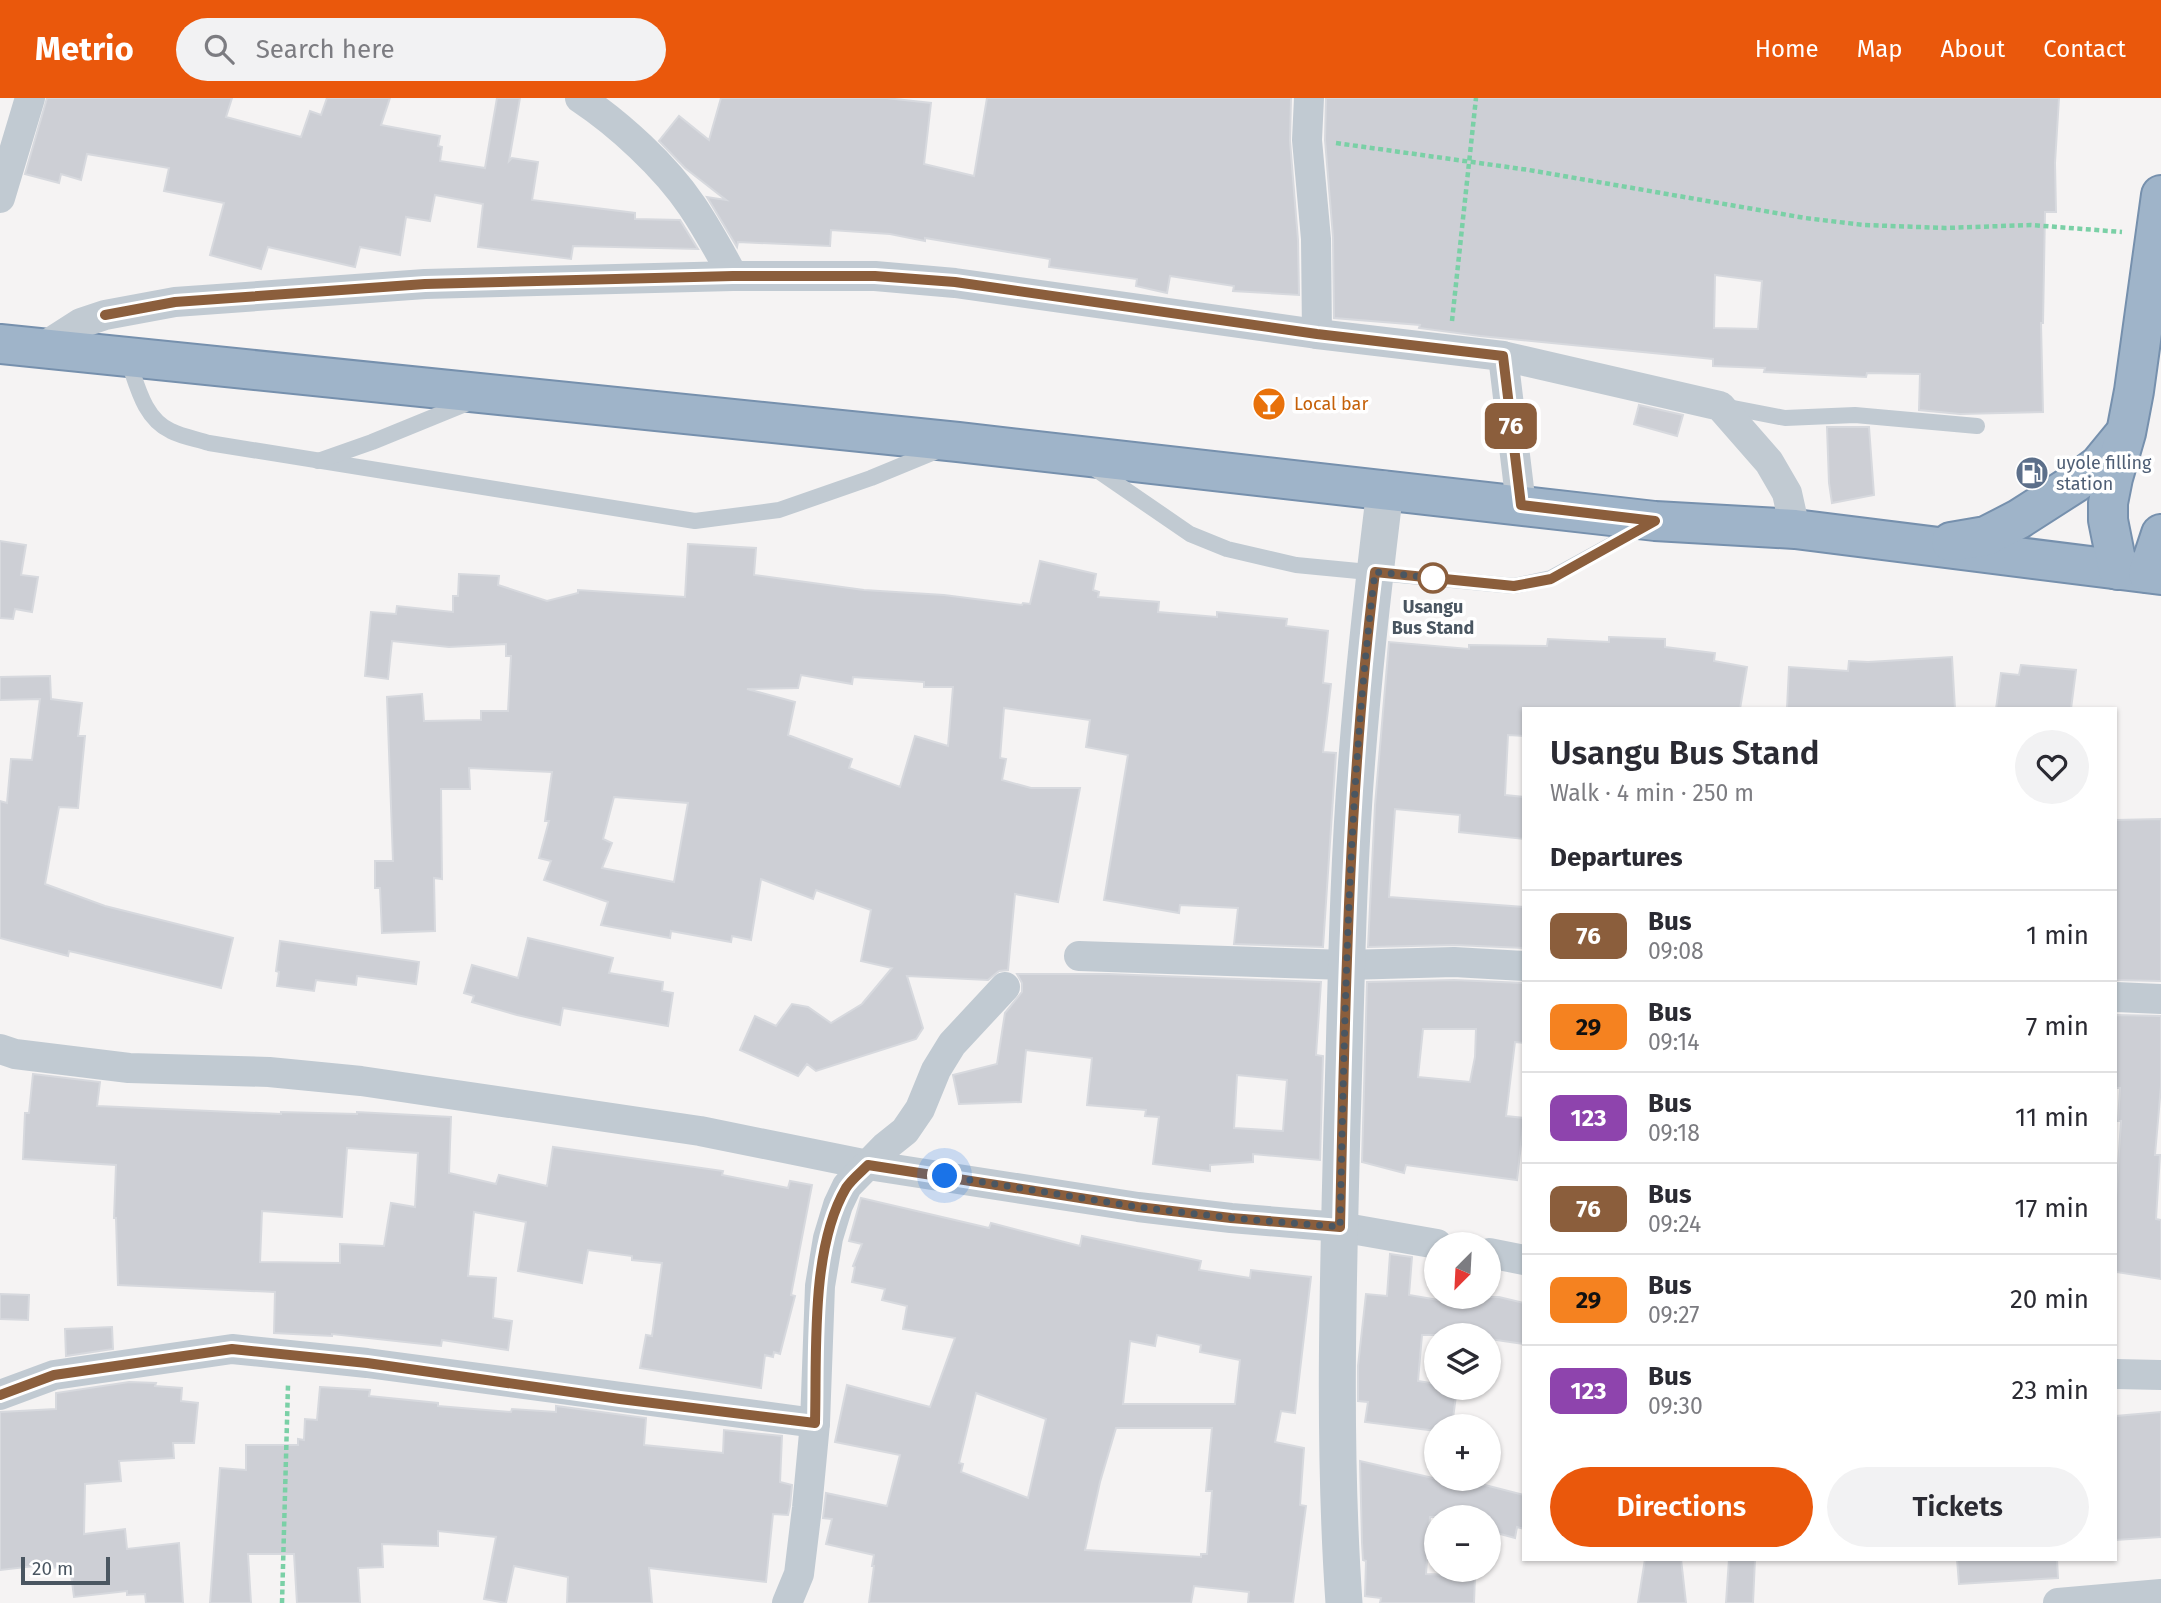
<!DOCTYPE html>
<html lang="en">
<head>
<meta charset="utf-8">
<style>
	body { margin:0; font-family:"Fira Sans",sans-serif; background:#f2f2f3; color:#2b2b33; height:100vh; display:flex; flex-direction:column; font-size:26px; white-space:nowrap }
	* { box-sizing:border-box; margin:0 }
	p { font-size:23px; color:#7c7c81 }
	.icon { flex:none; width:38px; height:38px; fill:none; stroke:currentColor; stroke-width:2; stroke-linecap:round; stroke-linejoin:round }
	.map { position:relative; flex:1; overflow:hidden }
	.details { position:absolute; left:1522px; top:609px; width:595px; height:854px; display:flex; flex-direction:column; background:#fff; border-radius:0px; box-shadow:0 2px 5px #0004 }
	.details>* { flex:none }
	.badge { padding:0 14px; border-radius:10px; font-size:24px; line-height:46px }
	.needle { width:46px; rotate:204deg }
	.controls { position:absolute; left:1424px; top:1134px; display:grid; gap:14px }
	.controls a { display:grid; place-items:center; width:77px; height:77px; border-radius:50%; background:#fff; box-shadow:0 2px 5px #0004; font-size:35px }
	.scale { position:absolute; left:21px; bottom:18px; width:89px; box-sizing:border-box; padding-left:7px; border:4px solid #4a5661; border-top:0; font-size:19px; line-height:24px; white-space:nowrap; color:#4a5661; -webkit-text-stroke:5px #fff; paint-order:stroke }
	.you { position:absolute; width:35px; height:35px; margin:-18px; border:5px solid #fff; border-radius:50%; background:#1a73e8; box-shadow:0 0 0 10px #1a73e833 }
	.map>.badge { position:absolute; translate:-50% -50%; box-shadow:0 0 0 4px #fff }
	h2 { padding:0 28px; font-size:26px; line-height:63px }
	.round { display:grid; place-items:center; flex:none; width:74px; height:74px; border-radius:37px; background:#f2f2f3 }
	.overview { display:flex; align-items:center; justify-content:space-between; height:119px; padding:0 28px }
	h1 { font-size:33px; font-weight:600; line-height:52px }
	.cta { display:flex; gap:14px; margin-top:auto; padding:14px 28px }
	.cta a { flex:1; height:80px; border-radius:42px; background:#ea580c; color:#fff; font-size:28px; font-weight:600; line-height:80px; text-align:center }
	.cta a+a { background:#f2f2f3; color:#2b2b33 }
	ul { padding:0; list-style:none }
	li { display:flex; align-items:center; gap:21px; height:91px; padding:0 28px; border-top:2px solid #e1e1e2 }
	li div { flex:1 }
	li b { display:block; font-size:26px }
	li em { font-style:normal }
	li .badge { min-width:77px; font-weight:700; text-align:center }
	header { display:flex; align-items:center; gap:42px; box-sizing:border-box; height:98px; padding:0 35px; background:#ea580c; color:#fff }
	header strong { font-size:33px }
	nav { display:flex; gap:38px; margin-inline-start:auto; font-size:24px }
	.search { width:490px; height:63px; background:#f2f2f3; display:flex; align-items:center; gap:18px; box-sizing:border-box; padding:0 24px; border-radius:38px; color:#7c7c81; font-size:26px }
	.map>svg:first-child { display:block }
	.building { fill:#cdcfd5; stroke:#d7d9de; stroke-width:2; fill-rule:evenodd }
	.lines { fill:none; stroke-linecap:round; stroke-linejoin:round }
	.trunk-casing { stroke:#7690ad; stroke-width:42 }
	.path { stroke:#7ad0a6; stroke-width:4.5; stroke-dasharray:5 3.5; stroke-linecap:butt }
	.service { stroke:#c1cad2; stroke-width:16 }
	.minor { stroke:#c1cad2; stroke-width:30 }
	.tertiary { stroke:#c1cad2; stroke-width:37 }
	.trunk { stroke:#9fb4c9; stroke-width:38 }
	.line-casing { stroke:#fff; stroke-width:16 }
	.line { stroke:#8b5e3c; stroke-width:10 }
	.walk { stroke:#4a5661; stroke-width:7; stroke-dasharray:0 12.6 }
	.stop-dot { fill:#fff; stroke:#8b5e3c; stroke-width:3.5 }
	.labels { text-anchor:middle; stroke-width:7; stroke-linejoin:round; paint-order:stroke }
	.food-label { font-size:18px; fill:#c56008; stroke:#fff; text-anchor:start }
	.service-label { font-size:18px; fill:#4e5e75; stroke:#fff; text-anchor:start }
	.stop-label { font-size:18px; font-weight:bold; fill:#4a5661; stroke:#fff }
</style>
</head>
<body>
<header>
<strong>Metrio</strong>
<div class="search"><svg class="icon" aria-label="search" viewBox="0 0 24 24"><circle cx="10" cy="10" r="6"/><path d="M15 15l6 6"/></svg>Search here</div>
<nav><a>Home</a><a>Map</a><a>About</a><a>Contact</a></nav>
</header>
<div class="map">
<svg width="2161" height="1505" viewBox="0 0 2161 1505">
	<rect width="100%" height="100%" fill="#f5f3f3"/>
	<g class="building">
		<path d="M 47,0 L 232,0 L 226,19 L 301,39 L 310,13 L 321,17 L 327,0 L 390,0 L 381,27 L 440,38 L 438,48 L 442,49 L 440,63 L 485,70 L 497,0 L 520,0 L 509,63 L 512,60 L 538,64 L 532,102 L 635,115 L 635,121 L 680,122 L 698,151 L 573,148 L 571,161 L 478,149 L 483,106 L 435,97 L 430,123 L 406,119 L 400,157 L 360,149 L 355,169 L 268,149 L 261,171 L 210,157 L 224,105 L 164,93 L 169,70 L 87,56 L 81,82 L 61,76 L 59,85 L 25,76 Z"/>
		<path d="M 721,0 L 886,0 L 931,5 L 924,66 L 974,78 L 987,0 L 1291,0 L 1290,43 L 1298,142 L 1299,197 L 1233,193 L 1234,188 L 1170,178 L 1167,195 L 1136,188 L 1137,181 L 1049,169 L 1050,161 L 925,140 L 925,143 L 890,136 L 831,132 L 830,148 L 738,144 L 737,149 L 707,99 L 726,102 L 685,70 L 659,43 L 679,18 L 709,42 Z"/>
		<path d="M 1326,0 L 2059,0 L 2055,65 L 2056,114 L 2045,114 L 2043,225 L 2041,225 L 2043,314 L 1960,316 L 1919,312 L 1920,276 L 1867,275 L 1866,279 L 1764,274 L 1765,270 L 1713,268 L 1713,261 L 1480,238 L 1419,230 L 1420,227 L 1334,220 L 1333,139 L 1325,42 ZM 1715,177 L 1762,183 L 1758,231 L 1714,230 Z"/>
		<path d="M 1639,307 L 1683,317 L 1677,338 L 1634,326 Z"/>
		<path d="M 1827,329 L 1869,329 L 1874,397 L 1832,405 L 1829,385 Z"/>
		<path d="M 0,443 L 26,447 L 21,477 L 38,479 L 32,514 L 15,511 L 13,521 L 0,520 Z"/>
		<path d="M 688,446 L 756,450 L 754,477 L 864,492 L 944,497 L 1022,507 L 1023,505 L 1030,506 L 1040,463 L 1096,476 L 1093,492 L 1099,494 L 1098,499 L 1159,504 L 1158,514 L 1217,519 L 1217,514 L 1287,521 L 1286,528 L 1328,533 L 1323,585 L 1331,586 L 1323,654 L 1336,655 L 1323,849 L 1234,846 L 1238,810 L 1180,807 L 1179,815 L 1104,802 L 1128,657 L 1086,649 L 1090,622 L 1004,610 L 1000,660 L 1006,661 L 1002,682 L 1031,690 L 1080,690 L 1058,804 L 1015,796 L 1008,872 L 999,873 L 988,882 L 907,878 L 923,930 L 916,941 L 816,973 L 807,966 L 798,978 L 740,952 L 755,918 L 776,928 L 792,906 L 808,909 L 831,925 L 862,906 L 892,870 L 861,863 L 871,812 L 816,792 L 813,801 L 761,781 L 751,842 L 732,838 L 731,844 L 671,833 L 670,840 L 601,827 L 608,804 L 544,782 L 551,763 L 539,760 L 549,723 L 545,723 L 552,674 L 469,670 L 470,691 L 441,691 L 442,781 L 434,780 L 435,833 L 382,835 L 380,790 L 375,790 L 375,763 L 393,763 L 387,599 L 422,596 L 424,623 L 481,622 L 481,613 L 508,613 L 511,558 L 506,558 L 506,546 L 449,549 L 392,543 L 388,581 L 365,578 L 371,514 L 396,516 L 397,508 L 453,514 L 453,498 L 458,498 L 459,476 L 499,478 L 498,487 L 547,503 L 578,495 L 578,492 L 685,499 ZM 801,577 L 852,586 L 853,579 L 924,584 L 924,589 L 953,589 L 948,648 L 915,638 L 900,689 L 849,670 L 852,661 L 788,637 L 795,604 L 747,591 L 798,590 ZM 614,699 L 688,705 L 674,784 L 602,770 L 612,745 L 603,741 Z"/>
		<path d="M 1609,539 L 1665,541 L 1665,549 L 1715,555 L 1714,563 L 1747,569 L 1740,611 L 1524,611 L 1524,638 L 1508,637 L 1505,697 L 1524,699 L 1524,741 L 1459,734 L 1460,717 L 1395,711 L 1389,799 L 1524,809 L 1524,850 L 1454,847 L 1368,849 L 1375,707 L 1389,544 L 1469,551 L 1469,547 L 1547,548 L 1548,541 L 1609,544 Z"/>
		<path d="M 1952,559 L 1955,611 L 1787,611 L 1789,569 L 1848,573 L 1849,563 L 1868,564 Z"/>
		<path d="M 2021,567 L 2076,572 L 2071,611 L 1996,611 L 2001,575 L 2019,577 Z"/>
		<path d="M 50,578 L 51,601 L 82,605 L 78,638 L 85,638 L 78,710 L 59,709 L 45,786 L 105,808 L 233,840 L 221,890 L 82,856 L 69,853 L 68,858 L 0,840 L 0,703 L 7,705 L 11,661 L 32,662 L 40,601 L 0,602 L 0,579 Z"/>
		<path d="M 2161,721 L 2161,883 L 2116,882 L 2116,722 Z"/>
		<path d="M 528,840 L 613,860 L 609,875 L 663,884 L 662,893 L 673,895 L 668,928 L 563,910 L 560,927 L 517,917 L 472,904 L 474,898 L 464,895 L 472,867 L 518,880 Z"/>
		<path d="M 280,843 L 419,864 L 416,886 L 357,878 L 356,887 L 316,882 L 314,893 L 277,888 L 279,874 L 276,873 Z"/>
		<path d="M 1017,876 L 1108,876 L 1321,884 L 1316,957 L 1323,958 L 1320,1062 L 1253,1056 L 1253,1064 L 1210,1067 L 1210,1073 L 1153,1066 L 1159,1019 L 1145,1018 L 1146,1012 L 1087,1007 L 1092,960 L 1026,952 L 1021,1004 L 959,1006 L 953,977 L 997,966 L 1005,915 L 1022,894 L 1022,885 ZM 1237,977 L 1287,982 L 1283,1033 L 1234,1030 Z"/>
		<path d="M 1454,882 L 1524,885 L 1524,945 L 1515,944 L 1506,1018 L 1524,1020 L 1517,1082 L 1406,1067 L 1404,1075 L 1362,1064 L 1367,884 ZM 1423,931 L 1476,931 L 1475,959 L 1470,984 L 1418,979 Z"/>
		<path d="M 2116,917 L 2161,918 L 2161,988 L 2155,1057 L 2160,1057 L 2156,1121 L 2161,1122 L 2161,1181 L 2116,1174 L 2116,1099 L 2121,1023 L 2118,1023 L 2120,990 L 2116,990 Z"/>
		<path d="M 33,976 L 100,984 L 97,1008 L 281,1016 L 281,1014 L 357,1016 L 357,1014 L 451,1019 L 449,1075 L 496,1086 L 499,1077 L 547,1088 L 553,1049 L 723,1073 L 722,1077 L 788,1090 L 790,1083 L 812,1087 L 791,1197 L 795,1198 L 780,1256 L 774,1254 L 773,1259 L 765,1257 L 761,1290 L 640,1270 L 646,1237 L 652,1238 L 662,1165 L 632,1162 L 632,1158 L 588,1152 L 582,1185 L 518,1173 L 526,1124 L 474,1114 L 468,1178 L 496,1180 L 493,1220 L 512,1223 L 508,1252 L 442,1242 L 441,1248 L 332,1236 L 332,1238 L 274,1235 L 275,1194 L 118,1187 L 116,1120 L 114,1120 L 116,1067 L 23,1061 L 25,1015 L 29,1015 ZM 347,1050 L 418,1055 L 415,1109 L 391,1105 L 384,1148 L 340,1146 L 340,1165 L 260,1164 L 262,1113 L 342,1119 Z"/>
		<path d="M 861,1100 L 989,1130 L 991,1125 L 1080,1148 L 1082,1138 L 1201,1163 L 1199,1172 L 1250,1180 L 1251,1172 L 1311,1179 L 1295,1315 L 1281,1313 L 1275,1344 L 1304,1350 L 1300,1407 L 1306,1408 L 1293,1505 L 1248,1505 L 1249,1494 L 1194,1488 L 1191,1505 L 869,1505 L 874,1468 L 872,1468 L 874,1457 L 826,1446 L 832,1421 L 823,1420 L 826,1395 L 887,1408 L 900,1357 L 835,1344 L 847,1287 L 930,1309 L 955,1240 L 903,1231 L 907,1208 L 882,1202 L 885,1191 L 852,1184 L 855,1169 L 853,1168 L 862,1146 L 849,1143 ZM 1157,1237 L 1201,1247 L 1200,1254 L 1240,1262 L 1235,1306 L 1123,1306 L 1130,1243 L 1155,1248 ZM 976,1295 L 1046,1321 L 1028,1400 L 961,1374 L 963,1366 L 959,1365 ZM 1116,1330 L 1212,1330 L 1206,1393 L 1212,1393 L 1207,1456 L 1201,1456 L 1201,1459 L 1085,1452 L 1100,1384 Z"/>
		<path d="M 1390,1156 L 1412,1159 L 1409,1197 L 1456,1205 L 1456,1199 L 1499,1199 L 1524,1205 L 1524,1246 L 1489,1241 L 1489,1237 L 1422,1237 L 1418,1283 L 1437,1286 L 1437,1290 L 1457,1290 L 1452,1328 L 1437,1328 L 1437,1333 L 1365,1324 L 1368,1304 L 1358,1303 L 1358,1268 L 1366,1196 L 1387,1198 Z"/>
		<path d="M 0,1196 L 29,1197 L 28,1222 L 0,1221 Z"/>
		<path d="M 112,1229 L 113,1251 L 66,1258 L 65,1231 Z"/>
		<path d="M 129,1284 L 156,1285 L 155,1288 L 182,1290 L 181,1303 L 198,1305 L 194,1345 L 173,1345 L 174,1360 L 119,1363 L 121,1383 L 85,1386 L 84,1436 L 125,1431 L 127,1451 L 179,1445 L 183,1505 L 146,1505 L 145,1496 L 127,1497 L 127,1493 L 74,1499 L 70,1468 L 43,1471 L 43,1467 L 0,1472 L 0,1314 L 56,1311 L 56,1295 Z"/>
		<path d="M 320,1289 L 370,1292 L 369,1298 L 438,1305 L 438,1308 L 511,1314 L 512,1311 L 556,1314 L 556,1308 L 646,1320 L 644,1347 L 723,1355 L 724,1332 L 782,1338 L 780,1384 L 792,1387 L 790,1408 L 788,1417 L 773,1416 L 766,1484 L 649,1470 L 652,1505 L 567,1505 L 568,1479 L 514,1468 L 506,1505 L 484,1501 L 496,1439 L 438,1433 L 438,1448 L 382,1446 L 383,1469 L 358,1470 L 360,1505 L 297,1505 L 294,1456 L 248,1456 L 251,1505 L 210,1505 L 220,1370 L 246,1372 L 246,1347 L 298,1347 L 298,1341 L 304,1342 L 305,1321 L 317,1322 Z"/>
		<path d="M 2161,1314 L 2161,1439 L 2116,1442 L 2116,1318 Z"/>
		<path d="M 1360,1363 L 1437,1381 L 1482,1381 L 1481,1386 L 1524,1397 L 1524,1431 L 1517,1429 L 1515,1440 L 1489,1433 L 1489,1419 L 1430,1419 L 1426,1476 L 1475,1478 L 1474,1505 L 1380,1505 L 1381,1500 L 1365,1498 L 1366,1463 L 1363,1462 L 1362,1445 Z"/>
		<path d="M 1645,1461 L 1681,1461 L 1686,1505 L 1638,1505 Z"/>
		<path d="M 1729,1461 L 1755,1461 L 1753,1505 L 1726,1505 Z"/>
		<path d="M 1957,1461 L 2057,1461 L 2058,1480 L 1959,1486 Z"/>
	</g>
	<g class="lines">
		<defs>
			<g id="trunk">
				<path d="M 0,246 L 958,344 L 1655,423 L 1795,431 L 2161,477"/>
				<path d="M 1951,444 L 1986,438 L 2019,421 L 2075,385 L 2099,367 L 2122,339"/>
				<path d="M 2118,472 L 2108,422 L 2108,405 L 2113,380 L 2126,335 L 2134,293 L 2161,97"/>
				<path d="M 2148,475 L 2161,436"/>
			</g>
		</defs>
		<use href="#trunk" class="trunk-casing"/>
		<g class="path">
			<path d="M 1336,45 L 1529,72 L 1805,120 L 1864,127 L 1945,130 L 2031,127 L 2122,134"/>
			<path d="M 1452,223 L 1476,0"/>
			<path d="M 282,1505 L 288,1287"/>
		</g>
		<g class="service">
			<path d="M 127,259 C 137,286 143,320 171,333 C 183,339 197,341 209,345 L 695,423 L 779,412 L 871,380 L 939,352"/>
			<path d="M 1723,308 L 1785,320 L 1855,317 L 1977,328"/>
			<path d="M 318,363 L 372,344 L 470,304"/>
			<path d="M 1091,368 L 1190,436 L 1227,451 L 1296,467 L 1514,488 L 1551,480 L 1644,429"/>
		</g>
		<g class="minor">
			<path d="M 580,0 C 619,26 665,68 692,108 C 707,130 720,154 733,178 L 875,178 L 955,185 L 1317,236 L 1503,258 L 1720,308 L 1769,364 L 1787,395 L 1795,431"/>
			<path d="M 1309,0 L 1307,42 L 1316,141 L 1317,236"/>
			<path d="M 0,100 L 30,0"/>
			<path d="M 42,250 L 81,225 L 105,217 L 175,204 L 425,186 L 733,178"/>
			<path d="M 1503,258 L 1521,407"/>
			<path d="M 1079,858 L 1346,867 L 1454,864 L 1524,868"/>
			<path d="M 2116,899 L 2161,901"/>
			<path d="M 0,951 L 15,956 L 129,970 L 269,974 L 361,983 L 700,1033 L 868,1067 L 1138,1109 L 1231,1120 L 1340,1129 L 1437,1146"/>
			<path d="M 1489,1155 L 1524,1162"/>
			<path d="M 2116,1276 L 2161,1277"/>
			<path d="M 0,1297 L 54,1277 L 232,1251 L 367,1265 L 815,1325"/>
			<path d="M 787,1505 L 799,1476 L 807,1410 L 815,1325 L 820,1188 L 828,1140 L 838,1107 L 847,1088 L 885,1049 L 905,1033 L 920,1011 L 936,972 L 952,946 L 1005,889"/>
			<path d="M 2058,1505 L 2161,1496"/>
		</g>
		<path class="tertiary" d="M 1344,1505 C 1333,1347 1338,1187 1342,1029 C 1346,906 1347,782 1357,659 C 1364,570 1374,481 1385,392"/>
		<use href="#trunk" class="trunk"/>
	</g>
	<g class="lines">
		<defs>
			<path id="line" d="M 0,1297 L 54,1277 L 232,1251 L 367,1265 L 620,1301 L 815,1325 C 817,1256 810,1151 846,1090 C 851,1082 861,1074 868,1067 L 1138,1109 L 1231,1120 L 1340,1129 C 1345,910 1348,691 1375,474 L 1514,488 L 1551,481 L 1655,423 L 1521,407 L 1503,258 L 1317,236 L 955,184 L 875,178 L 733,178 L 425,186 L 175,204 L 105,217"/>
		</defs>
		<use href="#line" class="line-casing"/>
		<use href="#line" class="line"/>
		<path class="walk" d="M 945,1078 L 1138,1109 L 1231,1120 L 1340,1129 C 1345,910 1348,691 1375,474 L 1445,481 L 1433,480"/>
	</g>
	<defs>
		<symbol id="bar-disc" viewBox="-11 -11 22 22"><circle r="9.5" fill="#e8710a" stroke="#fff"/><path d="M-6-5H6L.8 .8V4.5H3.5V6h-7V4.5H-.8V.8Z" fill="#fff"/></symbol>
		<symbol id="fuel-disc" viewBox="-11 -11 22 22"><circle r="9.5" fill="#5c6f8a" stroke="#fff"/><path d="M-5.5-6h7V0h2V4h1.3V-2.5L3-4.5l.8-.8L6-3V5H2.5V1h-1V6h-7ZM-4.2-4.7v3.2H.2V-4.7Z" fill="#fff"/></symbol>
	</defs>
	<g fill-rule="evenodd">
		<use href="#bar-disc" x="1250" y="287" width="38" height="38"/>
		<use href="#fuel-disc" x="2013" y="356" width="38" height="38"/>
	</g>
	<circle class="stop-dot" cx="1433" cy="480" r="14"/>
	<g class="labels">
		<g class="food-label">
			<text x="1294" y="312">Local bar</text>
		</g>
		<g class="service-label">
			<text x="2056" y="371">uyole filling<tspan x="2056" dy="21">station</tspan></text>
		</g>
		<g class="stop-label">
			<text x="1433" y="515">Usangu<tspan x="1433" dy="21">Bus Stand</tspan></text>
		</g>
	</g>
</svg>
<div class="controls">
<a><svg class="needle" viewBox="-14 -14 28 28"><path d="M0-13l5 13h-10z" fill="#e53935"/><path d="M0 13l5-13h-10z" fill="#7c7c81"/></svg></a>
<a><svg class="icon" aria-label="layers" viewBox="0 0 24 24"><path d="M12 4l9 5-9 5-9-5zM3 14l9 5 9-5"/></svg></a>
<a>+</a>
<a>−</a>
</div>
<div class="scale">20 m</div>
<div class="you" style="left:945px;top:1078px"></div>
<b class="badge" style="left:1511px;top:328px;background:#8b5e3c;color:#fff">76</b>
<section class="details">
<div class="overview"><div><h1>Usangu Bus Stand</h1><p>Walk · 4 min · 250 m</p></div><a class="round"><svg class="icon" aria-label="heart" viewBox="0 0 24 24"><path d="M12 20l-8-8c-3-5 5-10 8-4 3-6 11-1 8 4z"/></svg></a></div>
<h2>Departures</h2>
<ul>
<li><span class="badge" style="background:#8b5e3c;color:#fff">76</span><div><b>Bus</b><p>09:08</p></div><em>1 min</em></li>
<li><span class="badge" style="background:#f58220;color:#111">29</span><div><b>Bus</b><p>09:14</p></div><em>7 min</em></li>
<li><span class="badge" style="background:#8e44ad;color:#fff">123</span><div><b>Bus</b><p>09:18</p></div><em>11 min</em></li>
<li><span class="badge" style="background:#8b5e3c;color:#fff">76</span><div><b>Bus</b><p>09:24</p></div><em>17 min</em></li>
<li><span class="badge" style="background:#f58220;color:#111">29</span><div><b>Bus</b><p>09:27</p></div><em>20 min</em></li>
<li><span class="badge" style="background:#8e44ad;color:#fff">123</span><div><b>Bus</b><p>09:30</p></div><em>23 min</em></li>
</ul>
<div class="cta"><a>Directions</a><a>Tickets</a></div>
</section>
</div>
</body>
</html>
